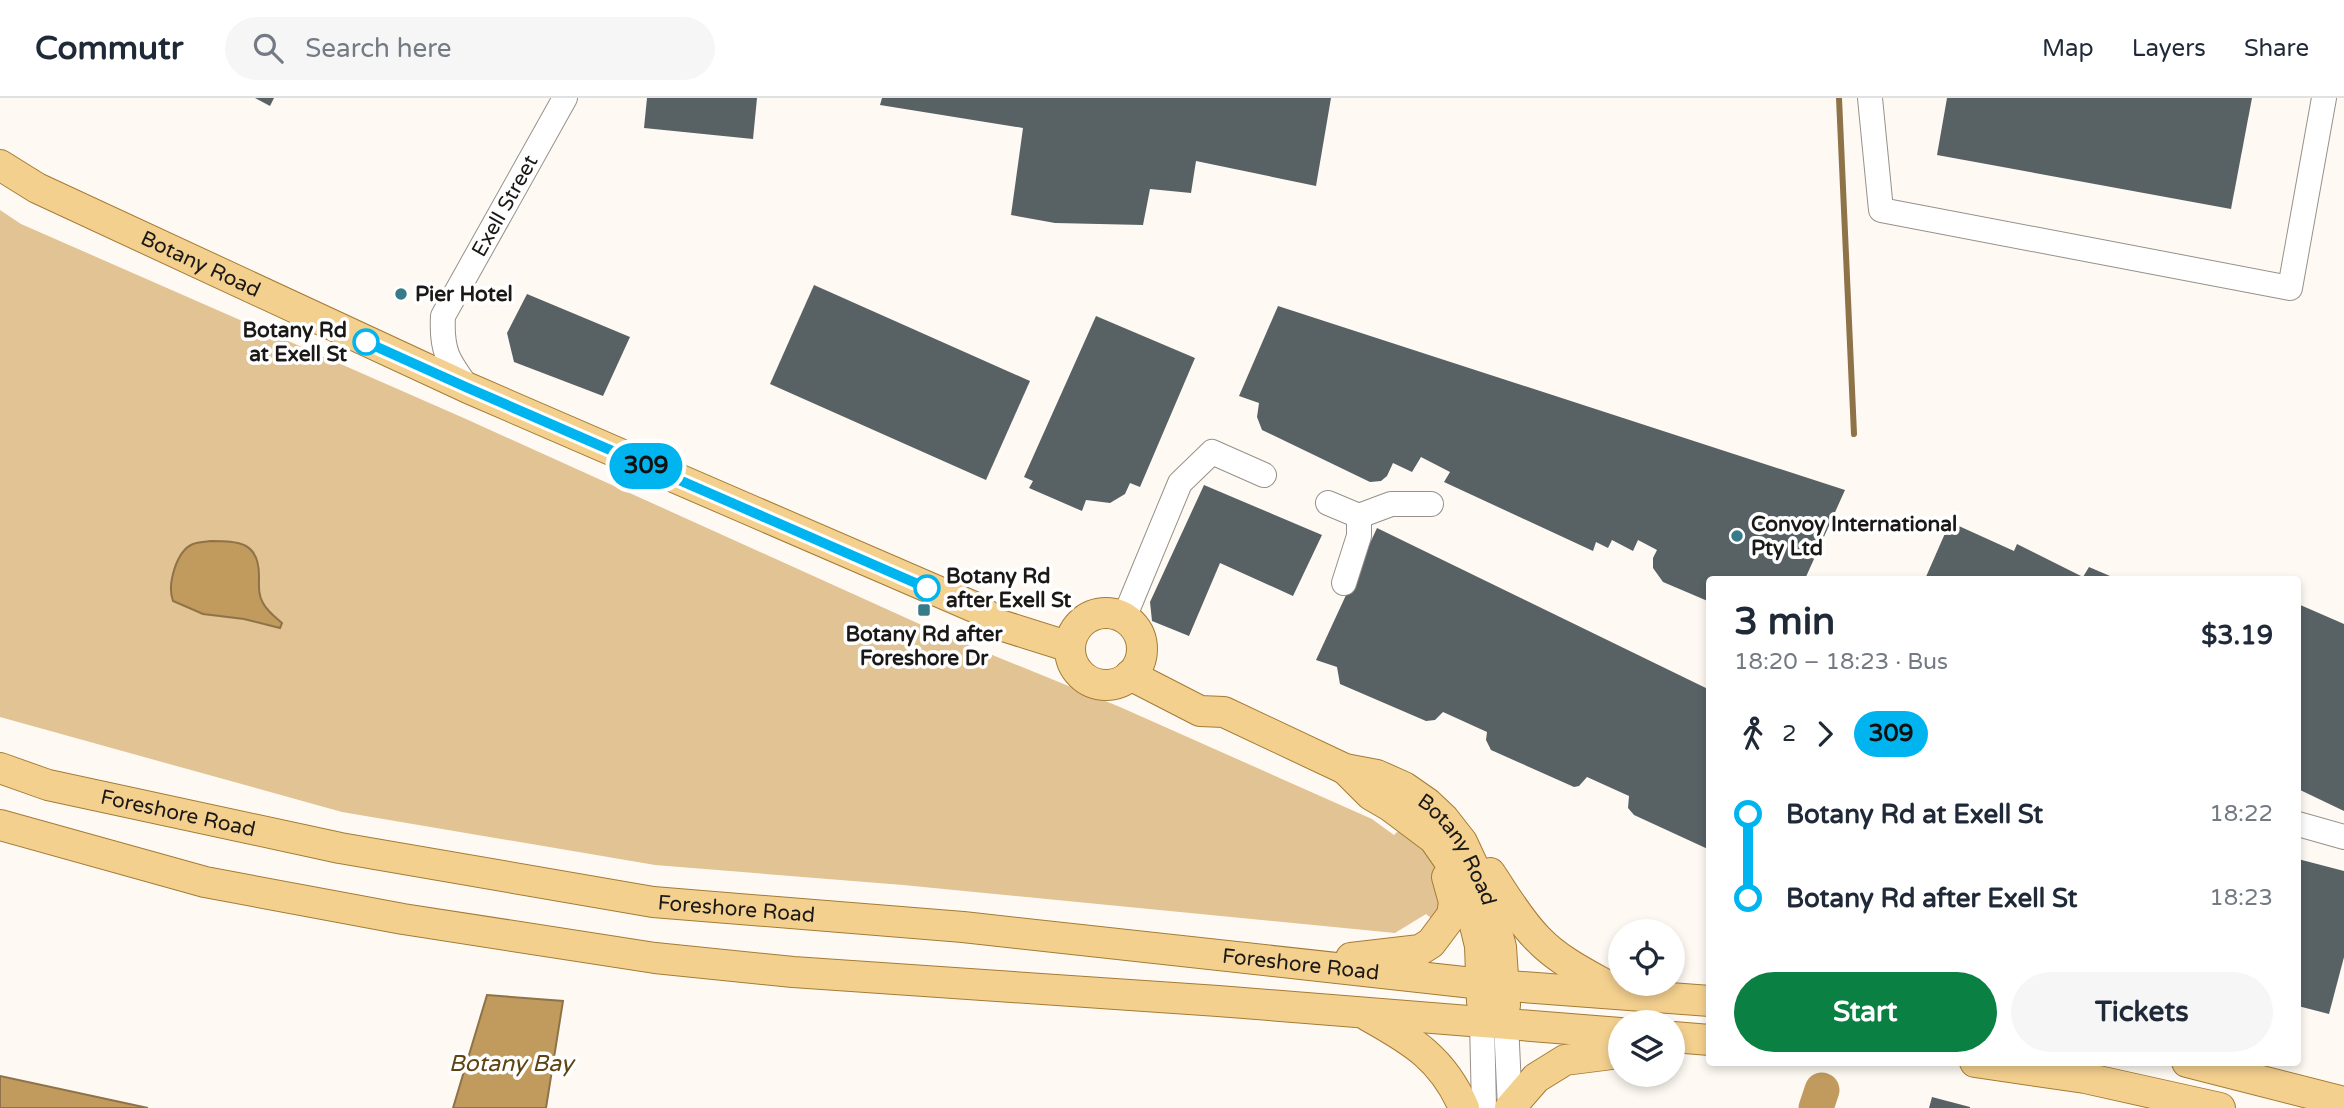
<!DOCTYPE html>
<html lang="en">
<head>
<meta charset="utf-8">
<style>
	body { margin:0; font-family:"Varela Round",sans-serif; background:#f6f6f7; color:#1f2937; height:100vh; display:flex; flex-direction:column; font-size:26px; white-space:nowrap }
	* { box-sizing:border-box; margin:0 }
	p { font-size:23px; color:#747a83 }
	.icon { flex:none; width:38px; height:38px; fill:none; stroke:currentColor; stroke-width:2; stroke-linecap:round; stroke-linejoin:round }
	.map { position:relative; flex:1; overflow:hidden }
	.details { position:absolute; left:1706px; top:478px; width:595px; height:490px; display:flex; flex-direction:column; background:#fff; border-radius:7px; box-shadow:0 4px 10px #0003 }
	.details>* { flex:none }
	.badge { padding:0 14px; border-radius:23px; font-size:24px; line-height:46px }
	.controls { position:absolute; left:1608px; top:821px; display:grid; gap:14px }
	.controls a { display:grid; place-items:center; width:77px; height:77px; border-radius:50%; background:#fff; box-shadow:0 4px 10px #0003; font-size:35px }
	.map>.badge { position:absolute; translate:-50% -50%; box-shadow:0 0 0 4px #fff }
	.legs { display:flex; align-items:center; gap:10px; height:77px; padding:0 28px; font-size:23px }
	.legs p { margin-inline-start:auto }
	.head { display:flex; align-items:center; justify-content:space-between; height:119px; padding:0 28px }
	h1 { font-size:38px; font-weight:700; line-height:52px }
	.cta { display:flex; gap:14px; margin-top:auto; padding:14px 28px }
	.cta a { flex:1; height:80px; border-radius:42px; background:#0b8043; color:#fff; font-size:28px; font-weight:700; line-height:80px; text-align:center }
	.cta a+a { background:#f6f6f7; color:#1f2937 }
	ul { padding:0 28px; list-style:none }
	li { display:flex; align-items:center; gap:24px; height:84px; font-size:26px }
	li i { display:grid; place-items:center; width:10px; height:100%; margin:0 9px; background:currentColor }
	li i::after { content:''; width:18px; height:18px; margin:-9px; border:5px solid; border-radius:50%; background:#fff }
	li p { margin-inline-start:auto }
	li:first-child i { background:linear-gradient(#0000 50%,currentColor 0) }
	li:last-child i { background:linear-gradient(currentColor 50%,#0000 0) }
	header { display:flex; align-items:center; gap:42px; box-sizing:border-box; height:98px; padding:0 35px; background:#fff; border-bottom:2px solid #e0e1e3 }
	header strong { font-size:33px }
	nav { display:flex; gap:38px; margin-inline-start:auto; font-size:24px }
	.search { width:490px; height:63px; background:#f6f6f7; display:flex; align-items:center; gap:18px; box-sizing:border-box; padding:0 24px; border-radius:38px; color:#747a83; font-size:26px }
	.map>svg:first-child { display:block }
	.green { fill:#e1c394 }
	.water { fill:#c19a5d; stroke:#8f7348; stroke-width:2 }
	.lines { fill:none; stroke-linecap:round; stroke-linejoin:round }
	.stream { stroke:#8f7348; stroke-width:6 }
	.river { stroke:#c19a5d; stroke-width:35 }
	.building { fill:#586264 }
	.minor-casing { stroke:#96918a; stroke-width:26 }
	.major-casing { stroke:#a47b35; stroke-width:32 }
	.minor { stroke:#fff; stroke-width:24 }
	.major { stroke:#f4d08f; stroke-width:30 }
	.line-1-casing { stroke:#fff; stroke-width:16 }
	.line-1 { stroke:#00b5ef; stroke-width:10 }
	.poi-dot { fill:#377b8a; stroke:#fff; stroke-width:2.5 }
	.stop-1-dot { fill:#fff; stroke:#00b5ef; stroke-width:3.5 }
	.labels { text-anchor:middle; stroke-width:7; stroke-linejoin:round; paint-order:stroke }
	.street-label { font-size:21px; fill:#1b1917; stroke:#fff }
	.poi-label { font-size:21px; font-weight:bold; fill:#1b1917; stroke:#fff; text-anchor:start }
	.stop-label { font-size:21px; font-weight:bold; fill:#1b1917; stroke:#fff; text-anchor:end }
	.water-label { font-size:23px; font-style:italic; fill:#5e4313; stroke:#fff }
</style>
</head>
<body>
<header>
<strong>Commutr</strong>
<div class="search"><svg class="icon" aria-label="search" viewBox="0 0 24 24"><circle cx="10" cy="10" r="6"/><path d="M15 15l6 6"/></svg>Search here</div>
<nav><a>Map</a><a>Layers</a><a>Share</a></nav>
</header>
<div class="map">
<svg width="2344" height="1010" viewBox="0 0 2344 1010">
	<rect width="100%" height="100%" fill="#fefaf3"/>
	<path class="green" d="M 0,112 L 21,126 L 466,321 L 946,538 L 1120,609 L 1372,721 L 1394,737 L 1402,729 L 1435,761 L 1445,808 L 1432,821 L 1426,816 L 1395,835 L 903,787 L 655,767 L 342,714 L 0,619 Z"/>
	<g class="water">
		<path d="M 211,443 C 239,443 259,444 259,478 C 259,487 258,497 263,505 C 267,513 275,519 282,525 L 280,530 L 244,521 L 203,516 L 173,503 C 167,487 176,453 193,446 C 198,444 205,444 211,443 Z"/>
		<path d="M 487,897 L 563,903 L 546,1010 L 453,1010 Z"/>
		<path d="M 0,978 L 148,1010 L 0,1010 Z"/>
	</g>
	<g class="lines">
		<path class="stream" d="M 1839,0 L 1854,336"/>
		<path class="river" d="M 1816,1010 L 1822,992"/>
	</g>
	<g class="building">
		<path d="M 255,0 L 274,0 L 270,8 Z"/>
		<path d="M 647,0 L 757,0 L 753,41 L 644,30 Z"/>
		<path d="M 882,0 L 1331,0 L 1316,88 L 1196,63 L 1191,95 L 1150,91 L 1143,127 L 1055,125 L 1011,117 L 1023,30 L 880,7 Z"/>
		<path d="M 1947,0 L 2252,0 L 2231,111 L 1937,57 Z"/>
		<path d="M 814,187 L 1030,283 L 986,382 L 770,286 Z"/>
		<path d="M 527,196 L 630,239 L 603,298 L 514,264 L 507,235 Z"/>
		<path d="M 1278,208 L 1845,392 L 1805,481 L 1710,481 L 1710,504 L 1663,484 L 1653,470 L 1653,460 L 1657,452 L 1638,442 L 1633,453 L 1612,442 L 1608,450 L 1596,444 L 1593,453 L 1444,384 L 1450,374 L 1421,359 L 1412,374 L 1393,365 L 1387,378 L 1381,383 L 1370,384 L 1262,332 L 1257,319 L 1259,305 L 1239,298 Z"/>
		<path d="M 1096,218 L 1195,260 L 1140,389 L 1130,385 L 1125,396 L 1110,405 L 1086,402 L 1082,413 L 1029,390 L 1033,383 L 1024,379 Z"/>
		<path d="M 1204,387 L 1322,437 L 1293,498 L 1220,465 L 1189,538 L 1152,523 L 1150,504 Z"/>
		<path d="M 1950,424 L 2014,453 L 2017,446 L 2083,479 L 2089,469 L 2117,481 L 1925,481 Z"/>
		<path d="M 1377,430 L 1710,592 L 1710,752 L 1634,717 L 1628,710 L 1629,698 L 1587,679 L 1579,688 L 1574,689 L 1491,652 L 1486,642 L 1487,634 L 1443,614 L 1435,622 L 1426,623 L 1340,586 L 1337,569 L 1316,562 Z"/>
		<path d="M 2298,506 L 2344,526 L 2344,713 L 2298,691 Z"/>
		<path d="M 2298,761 L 2344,773 L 2344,859 L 2329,916 L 2298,908 Z"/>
		<path d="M 1932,999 L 1970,1009 L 1970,1010 L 1929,1010 Z"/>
	</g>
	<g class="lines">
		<defs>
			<g id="minor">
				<path d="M 1870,0 L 1881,112 L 2290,190 L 2324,0"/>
				<path id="s1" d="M 468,290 C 448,263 441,253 443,218 L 565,0"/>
				<path d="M 1328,405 L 1359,418 L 1391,406 L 1431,406"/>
				<path d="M 1344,485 L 1359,438 L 1359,418"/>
				<path d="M 1124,520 L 1180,385 L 1212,354 L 1264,377"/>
				<path d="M 2298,726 L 2344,739"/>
				<path d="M 1482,923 L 1484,1010"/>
				<path d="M 1506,925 L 1510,1010"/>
			</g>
			<g id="major">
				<path id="s2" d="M 0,67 L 37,90 L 468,290 L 981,512 L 997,526 L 1070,549"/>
				<circle cx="1106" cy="551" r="36"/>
				<path id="s3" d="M 1130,577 L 1200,613 L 1224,614 L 1345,671 L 1377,677 L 1404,689 L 1427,705 L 1444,721 L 1462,744 L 1488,800 L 1501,849 L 1505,907"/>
				<path id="s4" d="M 0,670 L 48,687 L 340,750 L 653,804 L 963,829 L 1482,886 L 1710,903"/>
				<path d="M 1345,671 L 1371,697 L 1390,708 L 1434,741 L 1450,764 L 1474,823 L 1480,848 L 1482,904"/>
				<path d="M 0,727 L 205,784 L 403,821 L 655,860 L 793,874 L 1218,903 L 1620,935"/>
				<path d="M 1490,775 C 1505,797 1519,822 1538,841 C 1559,863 1588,877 1615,892"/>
				<path d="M 1351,860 L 1420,852 L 1431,845 L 1452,817 L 1454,804 L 1447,779"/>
				<path d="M 1368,918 C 1413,943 1443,961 1464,1010"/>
				<path d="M 1673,939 L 1710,942"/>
				<path d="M 1975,964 L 2085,980 L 2220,1010"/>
				<path d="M 2187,964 L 2344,1004"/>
				<path d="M 1510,1010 L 1536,980 L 1565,962 L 1620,955"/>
			</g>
		</defs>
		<use href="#minor" class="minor-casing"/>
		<use href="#major" class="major-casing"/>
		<use href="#minor" class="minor"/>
		<use href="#major" class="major"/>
	</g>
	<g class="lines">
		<defs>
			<path id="line-1" d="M 366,244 L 468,290 L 927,490"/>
		</defs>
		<use href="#line-1" class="line-1-casing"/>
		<use href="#line-1" class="line-1"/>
	</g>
	<g class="poi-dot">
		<circle cx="401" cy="196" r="7"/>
		<circle cx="1737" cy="438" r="7"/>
		<rect x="917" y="505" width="14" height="14" rx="3.5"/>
	</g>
	<g class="stop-1-dot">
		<circle cx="366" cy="244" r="12"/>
		<circle cx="927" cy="490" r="12"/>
	</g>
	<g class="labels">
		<g class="street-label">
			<text dy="7" stroke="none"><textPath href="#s1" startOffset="205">Exell Street</textPath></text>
			<text dy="7" stroke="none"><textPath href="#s2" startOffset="224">Botany Road</textPath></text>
			<text dy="7" stroke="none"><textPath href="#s4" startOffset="184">Foreshore Road</textPath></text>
			<text dy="7" stroke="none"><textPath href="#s3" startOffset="383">Botany Road</textPath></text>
			<text dy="7" stroke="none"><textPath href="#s4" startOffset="751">Foreshore Road</textPath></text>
			<text dy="7" stroke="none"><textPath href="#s4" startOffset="1318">Foreshore Road</textPath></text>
		</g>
		<g class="poi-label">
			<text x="415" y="203">Pier Hotel</text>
			<text x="1751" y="433">Convoy International<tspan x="1751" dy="24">Pty Ltd</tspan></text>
			<text x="924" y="543" text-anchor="middle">Botany Rd after<tspan x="924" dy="24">Foreshore Dr</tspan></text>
		</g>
		<g class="stop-label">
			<text x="347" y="239">Botany Rd<tspan x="347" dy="24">at Exell St</tspan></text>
			<text x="946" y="485" text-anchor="start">Botany Rd<tspan x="946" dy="24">after Exell St</tspan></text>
		</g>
		<g class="water-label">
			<text x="511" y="973">Botany Bay</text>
		</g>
	</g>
</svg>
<div class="controls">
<a><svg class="icon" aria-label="locate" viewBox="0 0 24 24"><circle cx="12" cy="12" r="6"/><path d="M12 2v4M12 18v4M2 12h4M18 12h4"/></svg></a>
<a><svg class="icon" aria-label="layers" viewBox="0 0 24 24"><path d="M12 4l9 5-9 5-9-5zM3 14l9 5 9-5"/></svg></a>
</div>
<b class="badge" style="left:646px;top:368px;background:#00b5ef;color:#111">309</b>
<section class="details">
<div class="head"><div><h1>3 min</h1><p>18:20 – 18:23 · Bus</p></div><b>$3.19</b></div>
<div class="legs"><svg class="icon" aria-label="walk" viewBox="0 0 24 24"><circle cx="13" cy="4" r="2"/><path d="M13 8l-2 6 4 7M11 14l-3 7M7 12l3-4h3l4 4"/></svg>2<svg class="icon" aria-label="forward" viewBox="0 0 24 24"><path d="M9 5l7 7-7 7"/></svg><b class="badge" style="background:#00b5ef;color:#111">309</b></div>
<ul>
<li><i style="color:#00b5ef"></i><b>Botany Rd at Exell St</b><p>18:22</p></li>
<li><i style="color:#00b5ef"></i><b>Botany Rd after Exell St</b><p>18:23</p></li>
</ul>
<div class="cta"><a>Start</a><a>Tickets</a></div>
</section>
</div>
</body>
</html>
